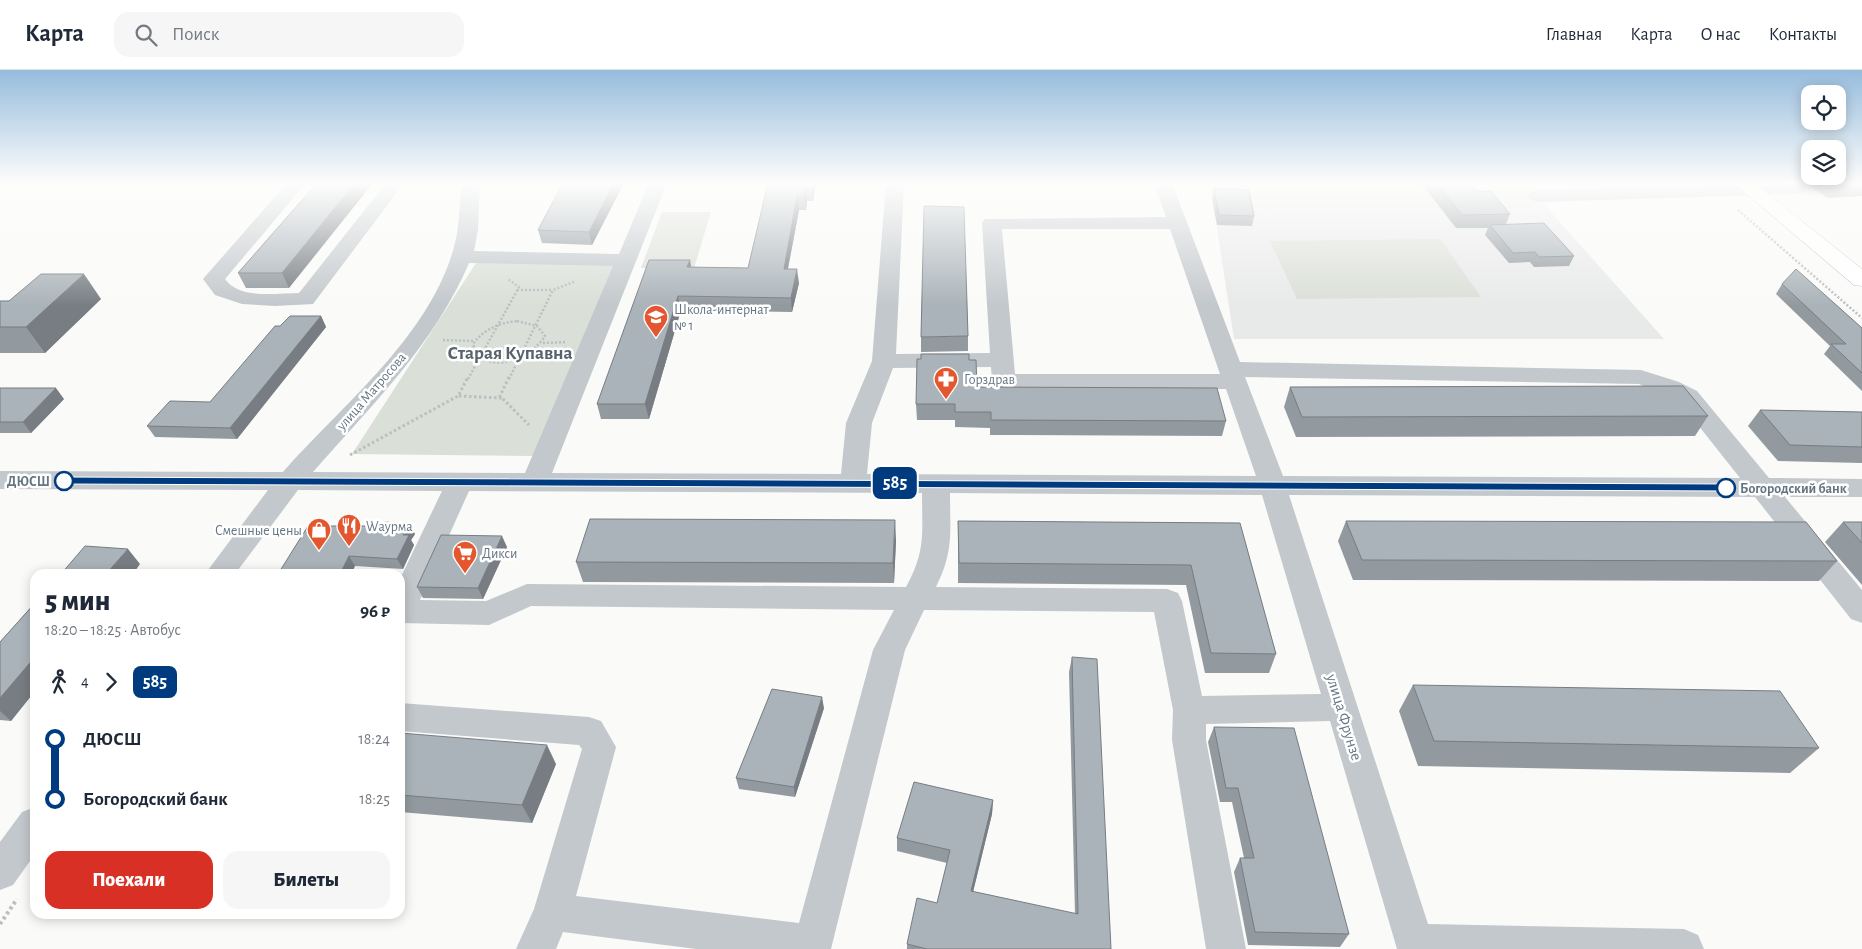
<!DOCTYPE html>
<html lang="ru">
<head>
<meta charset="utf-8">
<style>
	body { margin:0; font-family:"Alegreya Sans",sans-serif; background:#f6f6f7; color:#1f2937; height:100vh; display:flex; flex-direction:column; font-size:19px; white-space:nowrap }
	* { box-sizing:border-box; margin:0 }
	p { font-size:16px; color:#747a83 }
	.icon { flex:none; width:28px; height:28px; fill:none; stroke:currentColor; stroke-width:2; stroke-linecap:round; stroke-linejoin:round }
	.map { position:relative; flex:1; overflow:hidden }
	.sheet { position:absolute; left:30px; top:499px; width:375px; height:350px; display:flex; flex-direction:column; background:#fff; border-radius:15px; box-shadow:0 2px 12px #0003 }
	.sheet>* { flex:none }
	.badge { padding:0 10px; border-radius:8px; font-size:18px; line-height:32px }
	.tools { position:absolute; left:1801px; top:15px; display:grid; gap:10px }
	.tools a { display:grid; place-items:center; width:45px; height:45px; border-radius:10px; background:#fff; box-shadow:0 2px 12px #0003; font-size:25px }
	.map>.badge { position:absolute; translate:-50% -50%; box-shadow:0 0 0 2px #fff }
	.legs { display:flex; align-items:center; gap:8px; height:55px; padding:0 15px; font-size:16px }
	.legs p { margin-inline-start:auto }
	.headline { display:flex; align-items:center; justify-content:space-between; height:85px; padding:0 15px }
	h1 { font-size:28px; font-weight:800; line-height:38px }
	.cta { display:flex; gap:10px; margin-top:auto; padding:10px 15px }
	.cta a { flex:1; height:58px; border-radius:15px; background:#d93025; color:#fff; font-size:20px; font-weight:800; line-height:58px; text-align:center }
	.cta a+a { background:#f6f6f7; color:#1f2937 }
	ul { padding:0 15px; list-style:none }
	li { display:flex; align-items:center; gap:18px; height:60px; font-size:19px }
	li i { display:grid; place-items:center; width:8px; height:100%; margin:0 6px; background:currentColor }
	li i::after { content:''; width:12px; height:12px; margin:-6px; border:4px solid; border-radius:50%; background:#fff }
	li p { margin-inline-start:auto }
	li:first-child i { background:linear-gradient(#0000 50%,currentColor 0) }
	li:last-child i { background:linear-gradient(currentColor 50%,#0000 0) }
	header { display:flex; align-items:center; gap:30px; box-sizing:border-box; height:70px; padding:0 25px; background:#fff; border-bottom:1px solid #e0e1e3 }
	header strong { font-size:24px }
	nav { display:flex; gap:28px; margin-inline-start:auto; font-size:18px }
	.search { width:350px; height:45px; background:#f6f6f7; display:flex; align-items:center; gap:12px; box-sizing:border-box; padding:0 18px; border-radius:15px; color:#747a83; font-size:19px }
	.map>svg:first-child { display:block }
	.built { fill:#e8e9e9 }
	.green { fill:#dadfd7 }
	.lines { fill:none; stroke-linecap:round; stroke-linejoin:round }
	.major-casing { stroke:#b5babe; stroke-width:1 }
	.path-far2 { stroke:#bbbfc2; stroke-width:2.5; stroke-dasharray:2 2; stroke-linecap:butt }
	.path-far1 { stroke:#bbbfc2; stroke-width:3; stroke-dasharray:2.5 2.5; stroke-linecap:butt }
	.path { stroke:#bbbfc2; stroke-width:4; stroke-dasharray:3 3; stroke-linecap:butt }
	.minor { fill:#c3c8cc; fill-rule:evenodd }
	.major { fill:#fff; fill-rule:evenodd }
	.wall { fill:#929a9f }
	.shaded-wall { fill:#777d82 }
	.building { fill:#aab3b9; stroke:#777d82 }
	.line-1 { fill:#003b80; stroke:#fff }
	.stop-1-dot { fill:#fff; stroke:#003b80; stroke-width:2.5 }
	.labels { text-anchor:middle; stroke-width:5; stroke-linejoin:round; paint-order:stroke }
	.poi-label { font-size:14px; fill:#657683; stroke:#fff; text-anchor:start }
	.street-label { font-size:14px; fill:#657683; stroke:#fff }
	.stop-label { font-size:14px; font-weight:bold; fill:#657683; stroke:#fff; text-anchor:end }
	.near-street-label { font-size:16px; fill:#657683; stroke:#fff }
	.district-label { font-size:19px; font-weight:bold; fill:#57646e; stroke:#fff }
</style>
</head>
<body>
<header>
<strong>Карта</strong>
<div class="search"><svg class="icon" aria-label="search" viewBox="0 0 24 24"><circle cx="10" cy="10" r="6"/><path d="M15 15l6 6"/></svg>Поиск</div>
<nav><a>Главная</a><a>Карта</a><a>О нас</a><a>Контакты</a></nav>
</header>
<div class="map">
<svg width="1862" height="879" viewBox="0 0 1862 879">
	<rect width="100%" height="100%" fill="#fafaf8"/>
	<path class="built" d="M 1210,113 L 1525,113 L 1664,269 L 1234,269 Z"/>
	<g class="green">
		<path d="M 662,142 L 711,142 L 694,198 L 641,198 Z"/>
		<path d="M 1440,169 L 1481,227 L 1297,229 L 1270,171 Z"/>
		<path d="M 478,190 L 616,193 L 533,386 L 352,384 Z"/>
	</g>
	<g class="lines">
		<defs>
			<path id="major" d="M 1734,113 L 1754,113 L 1862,199 L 1862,216 L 1854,215 Z"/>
		</defs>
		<use href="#major" class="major-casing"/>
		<g class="path-far2">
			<path d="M 1738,140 L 1862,248"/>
			<path d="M 517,220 L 553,220"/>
			<path d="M 517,251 L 537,256 L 545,266 C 532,288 483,309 473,274 C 484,259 499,253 517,251 Z"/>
			<path d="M 443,270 L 474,271"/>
			<path d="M 543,273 L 566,272"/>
			<path d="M 468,309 L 519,217 L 508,209"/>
			<path d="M 509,309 L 553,220 L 576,211"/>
		</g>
		<g class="path-far1">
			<path d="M 509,307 L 500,326 L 529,355"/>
			<path d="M 459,326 L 502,328"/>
			<path d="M 350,385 L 458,326 L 468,307"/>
		</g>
		<path class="path" d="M 0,854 L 17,829"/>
		<g class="minor">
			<path d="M 287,113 L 306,113 L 225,209 C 240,230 277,223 299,223 L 386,113 L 404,113 L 313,234 L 275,236 L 242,234 L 215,225 L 203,209 Z"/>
			<path d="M 462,113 L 480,113 L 478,160 L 474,181 L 619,184 L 649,113 L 667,113 L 552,403 L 841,404 L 846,353 L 872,291 L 886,113 L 904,113 L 896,284 L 990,283 L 982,153 L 985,149 L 1166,147 L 1154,113 L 1172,113 L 1240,292 L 1641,300 L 1679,312 L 1697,321 L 1769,408 L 1862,409 L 1862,427 L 1785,427 L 1862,520 L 1862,553 L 1851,549 L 1755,427 L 1289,425 L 1428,854 L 1684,859 L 1698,865 L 1704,879 L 1397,879 L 1330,651 L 1206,654 L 1206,670 L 1246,879 L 1206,879 L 1172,670 L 1173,640 L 1154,542 L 924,540 L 905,580 L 831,879 L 696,879 L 563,862 L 556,879 L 516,879 L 534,839 L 582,679 L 579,675 L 400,661 L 400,633 L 589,647 L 601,651 L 616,677 L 576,826 L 799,853 L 873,580 L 894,540 L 531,536 L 489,555 L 400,553 L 400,509 L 442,421 L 298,420 L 235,504 L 205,504 L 268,420 L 0,419 L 0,401 L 283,402 C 342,335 430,266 454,177 C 460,156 459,134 462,113 ZM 1002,159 L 1170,159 L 1220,304 L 1015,304 ZM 469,193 L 613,196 L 525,403 L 313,402 C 371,336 434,275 469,193 ZM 991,297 L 992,311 L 995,316 L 1004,318 L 1226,319 L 1256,406 L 867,404 L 872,353 L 893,298 ZM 1245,307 L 1639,314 L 1679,331 L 1740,408 L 1283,406 ZM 469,421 L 922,423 C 922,463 926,481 906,517 L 527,514 L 486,531 L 420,530 ZM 950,423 L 1262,425 L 1321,624 L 1202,626 L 1182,531 L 1178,523 L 1167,519 L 936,517 C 954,481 950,463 950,423 Z"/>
			<path d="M 1791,113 L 1804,114 L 1806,118 L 1804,122 L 1797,124 L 1538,132 L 1531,130 L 1528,126 L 1531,122 L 1538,120 Z"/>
			<path d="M 35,737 L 35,784 L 13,815 L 0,820 L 0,772 L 22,742 Z"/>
		</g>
		<use href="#major" class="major"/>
	</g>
	<g class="wall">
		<path d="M 317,113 L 289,218 L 246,218 L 238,203 Z"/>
		<path d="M 563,113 L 624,113 L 592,175 L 542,173 L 538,160 Z"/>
		<path d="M 768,113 L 816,113 L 813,131 L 807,131 L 806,140 L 799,140 L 788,199 L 799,213 L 792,242 L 681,240 L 649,349 L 601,349 L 597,334 L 690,190 L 691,197 L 748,198 Z"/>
		<path d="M 1421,113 L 1469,113 L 1477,122 L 1510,144 L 1506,154 L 1574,186 L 1569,196 L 1534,197 L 1530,192 L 1509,193 L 1485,165 L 1488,158 L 1456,158 Z"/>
		<path d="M 1806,113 L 1862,113 L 1862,126 L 1827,128 Z"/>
		<path d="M 1214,118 L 1254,146 L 1252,156 L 1217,155 L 1212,128 Z"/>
		<path d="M 1782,214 L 1862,258 L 1862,321 L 1824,284 L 1830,276 L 1776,224 Z"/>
		<path d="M 101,229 L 45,283 L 0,283 L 0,231 Z"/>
		<path d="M 321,246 L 326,257 L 237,369 L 155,367 L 147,356 L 210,332 L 280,256 Z"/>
		<path d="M 968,266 L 968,281 L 921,282 L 921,267 Z"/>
		<path d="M 969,290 L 977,317 L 1226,351 L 1222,366 L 990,365 L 990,358 L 955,357 L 955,350 L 917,350 L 916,334 Z"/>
		<path d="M 1290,317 L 1708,346 L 1695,366 L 1296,367 L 1284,337 Z"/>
		<path d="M 0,318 L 64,329 L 31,363 L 0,363 Z"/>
		<path d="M 1760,340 L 1862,342 L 1862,393 L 1778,391 L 1748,356 Z"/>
		<path d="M 958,451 L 1240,453 L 1276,584 L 1269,603 L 1205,603 L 1186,515 L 958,513 Z"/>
		<path d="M 1346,451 L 1837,491 L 1819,511 L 1353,510 L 1338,471 Z"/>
		<path d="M 1843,452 L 1862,452 L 1862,515 L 1825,472 Z"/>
		<path d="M 415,464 L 411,470 L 414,475 L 403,499 L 355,496 L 351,504 L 278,504 Z"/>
		<path d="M 896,470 L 894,513 L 583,512 L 576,492 Z"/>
		<path d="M 507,477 L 483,529 L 423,528 L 417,517 Z"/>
		<path d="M 35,533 L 35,621 L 11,651 L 0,650 L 0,572 Z"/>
		<path d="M 1072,587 L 1111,879 L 907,879 L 907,874 L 937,833 L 947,793 L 897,781 L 897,768 L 993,730 L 992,744 L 973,822 L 1075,844 L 1069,602 Z"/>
		<path d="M 1413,615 L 1819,678 L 1790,703 L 1418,696 L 1399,641 Z"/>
		<path d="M 824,638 L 795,727 L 739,719 L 736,708 Z"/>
		<path d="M 1214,657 L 1349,864 L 1340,877 L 1248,875 L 1234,802 L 1240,788 L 1244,788 L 1232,732 L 1220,732 L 1208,672 Z"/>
		<path d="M 400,663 L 556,694 L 532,753 L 400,742 Z"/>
	</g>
	<g class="shaded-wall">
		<path d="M 355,113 L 373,113 L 289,218 L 282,203 Z"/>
		<path d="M 614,113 L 624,113 L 592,175 L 589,162 Z"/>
		<path d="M 813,113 L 816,113 L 813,131 L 812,118 Z"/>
		<path d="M 806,118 L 807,131 L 806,140 L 804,126 Z"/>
		<path d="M 797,126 L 799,140 L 785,213 L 784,199 Z"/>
		<path d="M 690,190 L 692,204 L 687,197 Z"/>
		<path d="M 797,199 L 799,213 L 792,242 L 791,228 Z"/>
		<path d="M 84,204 L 101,229 L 45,283 L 26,257 Z"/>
		<path d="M 678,226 L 681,240 L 649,349 L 645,334 Z"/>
		<path d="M 321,246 L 326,257 L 237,369 L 230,358 Z"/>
		<path d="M 56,318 L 64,329 L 31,363 L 23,352 Z"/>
		<path d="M 895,450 L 896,470 L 894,513 L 893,493 Z"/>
		<path d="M 410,454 L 415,464 L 411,470 L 414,475 L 403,499 L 397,489 L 403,465 Z"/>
		<path d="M 502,466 L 507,477 L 483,529 L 478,518 Z"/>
		<path d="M 128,479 L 140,494 L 133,504 L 106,504 Z"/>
		<path d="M 349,486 L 355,496 L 351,504 L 340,504 Z"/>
		<path d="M 35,587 L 35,621 L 11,651 L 0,641 L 0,628 Z"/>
		<path d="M 822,627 L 824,638 L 795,727 L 794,717 Z"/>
		<path d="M 547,675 L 556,694 L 532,753 L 522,735 Z"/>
		<path d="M 993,730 L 992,744 L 970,834 L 971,821 Z"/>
	</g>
	<g class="building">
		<path d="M 317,113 L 355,113 L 282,203 L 238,203 Z"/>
		<path d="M 563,113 L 614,113 L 589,162 L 538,160 Z"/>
		<path d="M 768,113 L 813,113 L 812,118 L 806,118 L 804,126 L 797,126 L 784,199 L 797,199 L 791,228 L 678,226 L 645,334 L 597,334 L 649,190 L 690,190 L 687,197 L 748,198 Z"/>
		<path d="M 1436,113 L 1469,113 L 1477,122 L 1491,121 L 1510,144 L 1462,145 Z"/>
		<path d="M 1214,118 L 1249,120 L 1254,146 L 1219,145 Z"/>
		<path d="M 924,136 L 964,137 L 968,266 L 921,267 Z"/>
		<path d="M 1544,153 L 1574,186 L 1539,187 L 1535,182 L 1513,183 L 1490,155 Z"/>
		<path d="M 1796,199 L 1862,258 L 1862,303 L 1831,274 L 1846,274 L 1782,214 Z"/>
		<path d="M 41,204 L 84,204 L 26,257 L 0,257 L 0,231 L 9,231 Z"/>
		<path d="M 290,246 L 321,246 L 230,358 L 147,356 L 170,331 L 210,332 L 275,256 L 280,256 Z"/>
		<path d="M 921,284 L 969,284 L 969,290 L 976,290 L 977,317 L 1217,318 L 1226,351 L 991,350 L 991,342 L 955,342 L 955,334 L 916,334 L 917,289 L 921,289 Z"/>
		<path d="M 1683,316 L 1708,346 L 1302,347 L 1290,317 Z"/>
		<path d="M 0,318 L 56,318 L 23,352 L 0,352 Z"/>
		<path d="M 1760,340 L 1862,342 L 1862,377 L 1790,375 Z"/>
		<path d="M 590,449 L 895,450 L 893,493 L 576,492 Z"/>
		<path d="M 958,451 L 1240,453 L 1276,584 L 1211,583 L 1191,495 L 959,493 Z"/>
		<path d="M 1346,451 L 1796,452 L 1806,452 L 1837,491 L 1362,490 Z"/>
		<path d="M 385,452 L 410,454 L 403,465 L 409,465 L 397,489 L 349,486 L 340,504 L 278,504 L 308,456 L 383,456 Z"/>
		<path d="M 1843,452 L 1862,452 L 1862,473 Z"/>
		<path d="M 441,465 L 502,466 L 478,518 L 417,517 Z"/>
		<path d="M 85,476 L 128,479 L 106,504 L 61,504 Z"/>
		<path d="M 35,533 L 35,587 L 0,628 L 0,572 Z"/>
		<path d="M 1072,587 L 1097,589 L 1111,879 L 927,879 L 907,874 L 917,828 L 937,833 L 950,780 L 897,768 L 914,712 L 993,730 L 971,821 L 1078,844 Z"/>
		<path d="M 1413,615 L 1780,621 L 1819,678 L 1434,671 Z"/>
		<path d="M 772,619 L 822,627 L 794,717 L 736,708 Z"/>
		<path d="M 1214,657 L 1294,658 L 1349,864 L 1255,862 L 1240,788 L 1254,788 L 1238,718 L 1226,718 Z"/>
		<path d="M 400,663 L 547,675 L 522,735 L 400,725 Z"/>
	</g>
	<linearGradient id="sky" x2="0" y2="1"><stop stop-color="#96bcdc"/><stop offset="0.48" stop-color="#fdfdfc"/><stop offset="1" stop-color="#fdfdfc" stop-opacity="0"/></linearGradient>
	<rect width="1862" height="236" fill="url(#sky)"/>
	<path class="line-1" d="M 64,407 L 1726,414 L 1731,418 L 1726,421 L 64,414 L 59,411 Z"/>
	<defs>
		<symbol id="school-pin" viewBox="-11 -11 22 30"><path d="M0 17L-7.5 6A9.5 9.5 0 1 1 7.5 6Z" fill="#e4572e" stroke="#fff"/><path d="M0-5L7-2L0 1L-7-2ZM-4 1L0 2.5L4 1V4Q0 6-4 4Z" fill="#fff"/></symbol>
		<symbol id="pharmacy-pin" viewBox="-11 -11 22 30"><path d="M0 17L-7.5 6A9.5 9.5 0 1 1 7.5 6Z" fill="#e4572e" stroke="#fff"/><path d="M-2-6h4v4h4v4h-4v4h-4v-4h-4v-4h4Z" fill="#fff"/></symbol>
		<symbol id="restaurant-pin" viewBox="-11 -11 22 30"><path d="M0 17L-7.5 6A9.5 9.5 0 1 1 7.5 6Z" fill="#e4572e" stroke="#fff"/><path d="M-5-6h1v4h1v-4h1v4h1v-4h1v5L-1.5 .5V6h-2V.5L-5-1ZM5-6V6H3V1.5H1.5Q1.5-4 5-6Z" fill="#fff"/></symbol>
		<symbol id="shop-pin" viewBox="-11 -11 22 30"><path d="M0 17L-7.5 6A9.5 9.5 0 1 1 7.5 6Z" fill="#e4572e" stroke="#fff"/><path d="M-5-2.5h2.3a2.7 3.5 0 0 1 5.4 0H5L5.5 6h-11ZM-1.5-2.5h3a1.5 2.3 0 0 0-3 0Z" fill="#fff"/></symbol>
		<symbol id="supermarket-pin" viewBox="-11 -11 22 30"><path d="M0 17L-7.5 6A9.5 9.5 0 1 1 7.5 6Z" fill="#e4572e" stroke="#fff"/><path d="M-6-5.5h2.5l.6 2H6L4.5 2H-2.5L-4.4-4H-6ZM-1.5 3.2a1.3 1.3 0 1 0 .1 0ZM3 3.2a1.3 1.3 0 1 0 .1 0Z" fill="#fff"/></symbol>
	</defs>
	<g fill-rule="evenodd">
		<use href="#school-pin" x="642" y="233" width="28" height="38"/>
		<use href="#pharmacy-pin" x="932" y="295" width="28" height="38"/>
		<use href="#restaurant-pin" x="335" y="442" width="28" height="38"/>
		<use href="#shop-pin" x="305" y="446" width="28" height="38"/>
		<use href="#supermarket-pin" x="451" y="469" width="28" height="38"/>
	</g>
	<g class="stop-1-dot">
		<circle cx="64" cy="411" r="9"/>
		<circle cx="1726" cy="418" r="9"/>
	</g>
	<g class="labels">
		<g class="poi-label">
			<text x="674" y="244">Школа-интернат<tspan x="674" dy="16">№ 1</tspan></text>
			<text x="964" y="314">Горздрав</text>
			<text x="366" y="461">Wаурма</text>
			<text x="302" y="465" text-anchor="end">Смешные цены</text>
			<text x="482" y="488">Дикси</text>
		</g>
		<g class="street-label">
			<text transform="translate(371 321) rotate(-49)" y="5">улица Матросова</text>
		</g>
		<g class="stop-label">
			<text x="50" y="416">ДЮСШ</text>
			<text x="1740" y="423" text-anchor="start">Богородский банк</text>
		</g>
		<g class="near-street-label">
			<text transform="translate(1345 647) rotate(73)" y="6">улица Фрунзе</text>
		</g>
		<g class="district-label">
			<text x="510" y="289">Старая Купавна</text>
		</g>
	</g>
</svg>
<div class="tools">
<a><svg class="icon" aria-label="locate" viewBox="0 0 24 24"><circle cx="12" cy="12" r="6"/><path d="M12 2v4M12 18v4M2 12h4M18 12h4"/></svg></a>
<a><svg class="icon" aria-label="layers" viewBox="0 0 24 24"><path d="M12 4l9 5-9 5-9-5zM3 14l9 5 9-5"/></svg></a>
</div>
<b class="badge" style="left:895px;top:413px;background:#003b80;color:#fff">585</b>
<section class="sheet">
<div class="headline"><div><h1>5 мин</h1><p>18:20 – 18:25 · Автобус</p></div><b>96 ₽</b></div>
<div class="legs"><svg class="icon" aria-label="walk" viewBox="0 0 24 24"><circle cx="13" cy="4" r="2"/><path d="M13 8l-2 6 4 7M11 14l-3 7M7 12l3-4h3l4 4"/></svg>4<svg class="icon" aria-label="forward" viewBox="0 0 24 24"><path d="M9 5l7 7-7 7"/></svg><b class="badge" style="background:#003b80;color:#fff">585</b></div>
<ul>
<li><i style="color:#003b80"></i><b>ДЮСШ</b><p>18:24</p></li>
<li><i style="color:#003b80"></i><b>Богородский банк</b><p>18:25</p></li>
</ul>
<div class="cta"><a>Поехали</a><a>Билеты</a></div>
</section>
</div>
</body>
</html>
